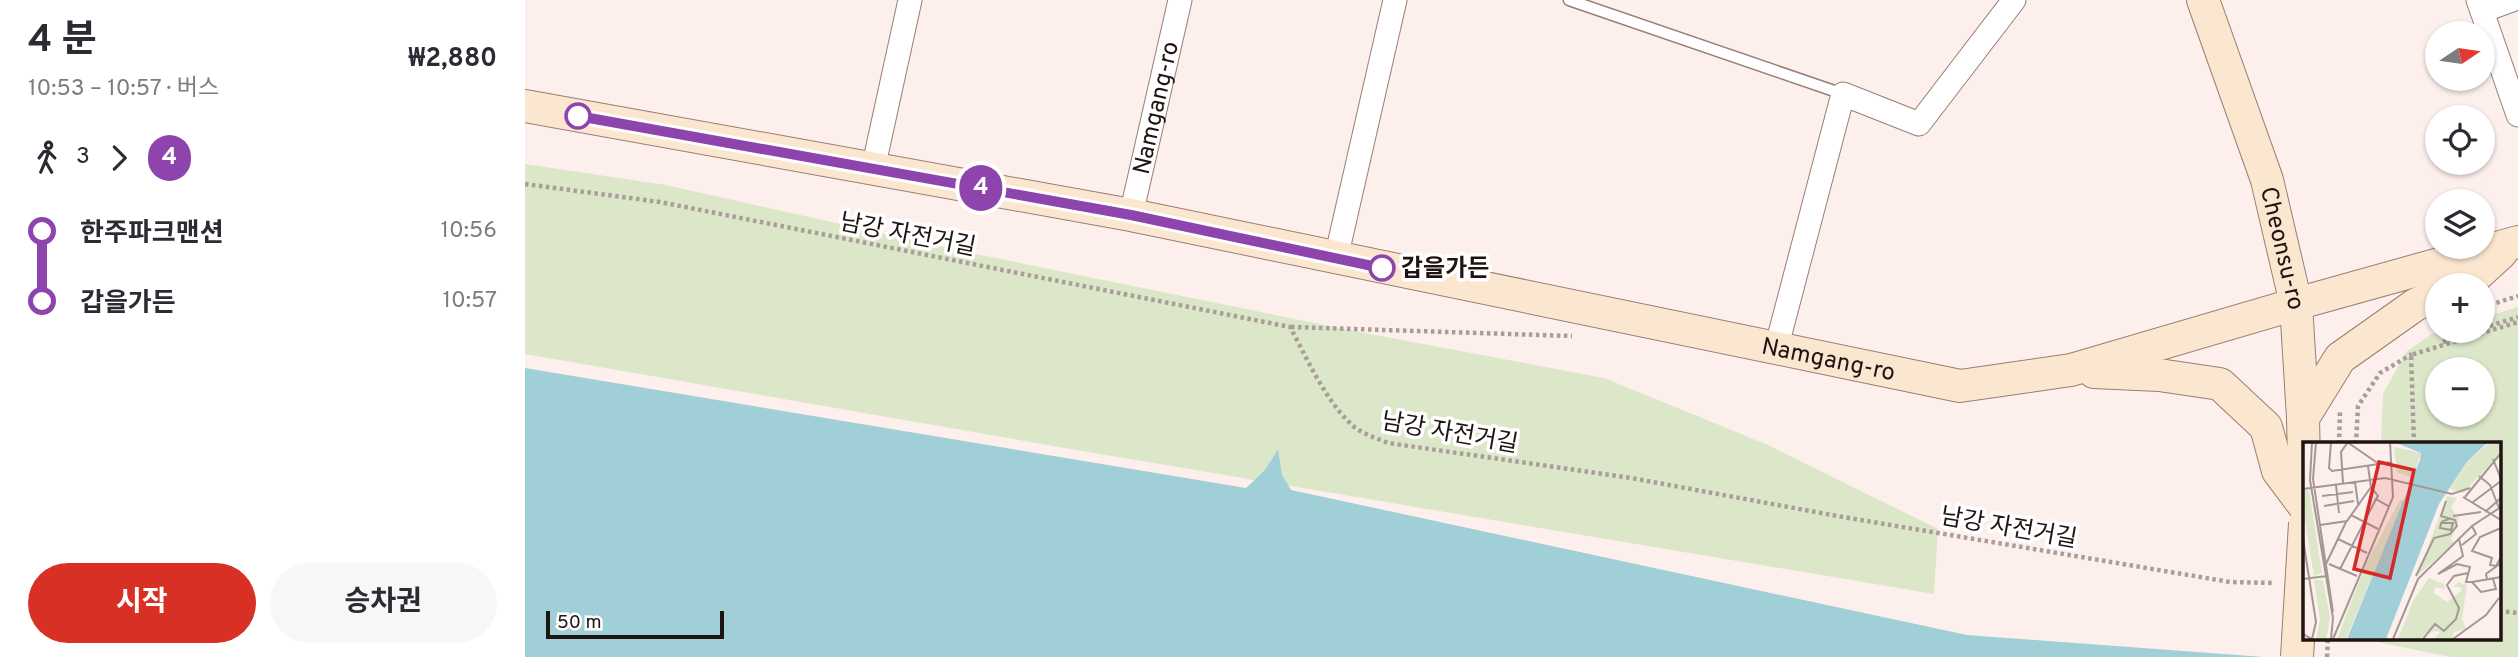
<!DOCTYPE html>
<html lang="ko">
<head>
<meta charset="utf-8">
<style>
	body { margin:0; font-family:Overpass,"Noto Sans KR",sans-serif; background:#f7f7f7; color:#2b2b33; height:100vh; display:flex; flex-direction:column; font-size:26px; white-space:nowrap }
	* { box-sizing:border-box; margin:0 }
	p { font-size:23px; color:#7c7c81 }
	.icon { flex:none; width:38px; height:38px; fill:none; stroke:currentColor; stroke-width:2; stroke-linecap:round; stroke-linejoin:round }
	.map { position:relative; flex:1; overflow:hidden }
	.side { display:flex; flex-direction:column; background:#fff; width:525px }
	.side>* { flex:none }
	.badge { padding:0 14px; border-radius:23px; font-size:24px; line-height:46px }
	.needle { width:46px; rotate:77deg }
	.buttons { position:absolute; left:1900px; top:21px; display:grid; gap:14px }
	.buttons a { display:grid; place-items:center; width:70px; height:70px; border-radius:50%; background:#fff; box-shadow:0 2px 5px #0004; font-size:35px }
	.scale { position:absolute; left:21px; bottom:18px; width:178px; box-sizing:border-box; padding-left:7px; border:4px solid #1f1411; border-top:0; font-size:19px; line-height:24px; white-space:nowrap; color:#1f1411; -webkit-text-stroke:5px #fff; paint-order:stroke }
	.map>.badge { position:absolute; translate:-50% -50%; box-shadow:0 0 0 4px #fff }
	.legs { display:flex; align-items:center; gap:10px; height:77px; padding:0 28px; font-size:23px }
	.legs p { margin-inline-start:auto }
	.overview { display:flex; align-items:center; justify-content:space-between; height:119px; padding:0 28px }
	h1 { font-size:38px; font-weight:700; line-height:52px }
	.button { display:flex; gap:14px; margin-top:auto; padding:14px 28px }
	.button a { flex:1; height:80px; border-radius:42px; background:#d93025; color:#fff; font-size:28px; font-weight:700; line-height:80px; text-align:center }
	.button a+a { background:#f7f7f7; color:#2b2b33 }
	ul { padding:0 28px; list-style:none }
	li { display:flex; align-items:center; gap:24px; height:70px; font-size:26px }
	li i { display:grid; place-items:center; width:10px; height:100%; margin:0 9px; background:currentColor }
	li i::after { content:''; width:18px; height:18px; margin:-9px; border:5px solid; border-radius:50%; background:#fff }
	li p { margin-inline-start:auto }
	li:first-child i { background:linear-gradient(#0000 50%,currentColor 0) }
	li:last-child i { background:linear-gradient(currentColor 50%,#0000 0) }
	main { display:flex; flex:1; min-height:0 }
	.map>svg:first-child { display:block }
	.green { fill:#dce6c8; fill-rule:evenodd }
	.water { fill:#a0cfd7 }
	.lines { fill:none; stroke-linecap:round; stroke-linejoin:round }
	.lane-casing { stroke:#997e74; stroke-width:13 }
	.street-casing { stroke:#997e74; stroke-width:25 }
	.secondary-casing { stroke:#997e74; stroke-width:34 }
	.path { stroke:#a99d99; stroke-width:4.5; stroke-dasharray:3.5 3.5; stroke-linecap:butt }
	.lane { stroke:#fff; stroke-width:10 }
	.street { stroke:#fff; stroke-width:23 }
	.secondary { stroke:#fbe6d0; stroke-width:32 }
	.secondary-bridge-casing { stroke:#997e74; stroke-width:34; stroke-linecap:butt }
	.secondary-bridge { stroke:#fbe6d0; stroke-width:32 }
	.line-1-casing { stroke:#fff; stroke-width:16 }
	.line-1 { stroke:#8e44ad; stroke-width:10 }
	.stop-1-dot { fill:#fff; stroke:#8e44ad; stroke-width:3.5 }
	.labels { text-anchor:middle; stroke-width:7; stroke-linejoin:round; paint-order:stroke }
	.street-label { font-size:24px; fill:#1f1411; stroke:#fff }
	.stop-label { font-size:24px; font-weight:bold; fill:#1f1411; stroke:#fff; text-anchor:start }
	.inset-road { fill:none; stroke:#a49894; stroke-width:2 }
	.view { fill:#d62828; fill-opacity:0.15; stroke:#d62828; stroke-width:3.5 }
	.inset-edge { fill:none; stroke:#1f1411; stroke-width:3.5 }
</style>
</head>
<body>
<main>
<section class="side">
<div class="overview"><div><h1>4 분</h1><p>10:53 – 10:57 · 버스</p></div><b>₩2,880</b></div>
<div class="legs"><svg class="icon" aria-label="walk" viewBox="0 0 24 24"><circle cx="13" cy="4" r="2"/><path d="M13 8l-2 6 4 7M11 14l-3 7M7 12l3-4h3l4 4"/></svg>3<svg class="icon" aria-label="forward" viewBox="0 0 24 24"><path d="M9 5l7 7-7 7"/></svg><b class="badge" style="background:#8e44ad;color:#fff">4</b></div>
<ul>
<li><i style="color:#8e44ad"></i><b>한주파크맨션</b><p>10:56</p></li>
<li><i style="color:#8e44ad"></i><b>갑을가든</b><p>10:57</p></li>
</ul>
<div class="button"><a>시작</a><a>승차권</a></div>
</section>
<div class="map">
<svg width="1993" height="657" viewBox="0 0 1993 657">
	<rect width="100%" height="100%" fill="#fdf0ec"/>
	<g class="green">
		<path d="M 0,164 L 141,185 L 441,252 L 834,332 L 1079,378 L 1243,445 L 1413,529 L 1409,594 L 557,451 L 0,354 Z"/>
		<path d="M 1993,307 L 1993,657 L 1925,657 L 1848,641 L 1848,638 L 1974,638 L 1974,444 L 1856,443 L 1858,394 L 1881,352 L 1907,334 L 1918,331 L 1958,331 L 1958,318 ZM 1913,369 L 1958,369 L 1958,415 L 1913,415 Z"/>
	</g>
	<path class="water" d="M 0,368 L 721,488 L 739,471 L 753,450 L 757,475 L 766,490 L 1442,635 L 1739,657 L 0,657 Z"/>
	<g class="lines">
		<defs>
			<path id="lane" d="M 1044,0 L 1318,94"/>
			<g id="street">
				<path d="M 1953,0 L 1993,115"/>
				<path d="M 1957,11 L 1987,0"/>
				<path d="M 348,169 L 385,0"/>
				<path id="s1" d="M 606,215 L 655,0"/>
				<path d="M 811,258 L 870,0"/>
				<path d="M 1251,349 L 1318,94 L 1394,124 L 1489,0"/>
			</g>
			<g id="secondary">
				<path id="s2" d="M 1678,0 L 1742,180 L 1771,304 L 1778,418 L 1780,506"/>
				<path id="s3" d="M 0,106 L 606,215 L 1435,386 L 1546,370 L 1771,304 L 1993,242"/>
				<path d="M 1930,285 L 1952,275 L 1976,253"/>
				<path d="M 1569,372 L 1634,375 L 1695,384 L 1741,427 L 1753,471 L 1780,507"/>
				<path d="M 1778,418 L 1815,358 L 1890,305 L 1913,294"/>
			</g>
		</defs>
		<use href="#lane" class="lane-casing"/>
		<use href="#street" class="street-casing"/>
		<use href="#secondary" class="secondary-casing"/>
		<g class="path">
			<path d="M 0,184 L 135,202 L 765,327 C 782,358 798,396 824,422 C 834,433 849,437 863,443 L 1106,478 L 1318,517 L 1705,582 L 1749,583"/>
			<path d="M 1958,307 L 1993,296"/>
			<path d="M 766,327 L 1047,336"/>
			<path d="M 1958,328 L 1993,317"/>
			<path d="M 1918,342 L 1951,331"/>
			<path d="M 1814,444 L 1815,411"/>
			<path d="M 1831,444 L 1833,406 L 1855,373 L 1887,354"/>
			<path d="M 1889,444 L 1886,355 L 1993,322"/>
			<path d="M 1974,611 L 1993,613"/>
			<path d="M 1802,657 L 1803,638"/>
		</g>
		<use href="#lane" class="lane"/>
		<use href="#street" class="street"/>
		<use href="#secondary" class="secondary"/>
		<defs>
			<path id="secondary-bridge" d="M 1772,657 L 1780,523"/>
		</defs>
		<use href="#secondary-bridge" class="secondary-bridge-casing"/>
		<use href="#secondary-bridge" class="secondary-bridge"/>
	</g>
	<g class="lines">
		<defs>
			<path id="line-1" d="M 53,116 L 606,215 L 857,268"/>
		</defs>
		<use href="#line-1" class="line-1-casing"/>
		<use href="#line-1" class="line-1"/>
	</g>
	<g class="stop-1-dot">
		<circle cx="53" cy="116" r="12"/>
		<circle cx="857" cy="268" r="12"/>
	</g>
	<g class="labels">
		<g class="street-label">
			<text dy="8" stroke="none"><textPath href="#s1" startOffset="110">Namgang-ro</textPath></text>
			<text transform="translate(383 234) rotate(11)" y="8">남강 자전거길</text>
			<text dy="8" stroke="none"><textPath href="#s2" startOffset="261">Cheonsu-ro</textPath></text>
			<text dy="8" stroke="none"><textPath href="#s3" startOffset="1328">Namgang-ro</textPath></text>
			<text transform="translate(925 432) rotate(10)" y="8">남강 자전거길</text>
			<text transform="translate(1484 527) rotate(10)" y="8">남강 자전거길</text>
		</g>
		<g class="stop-label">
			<text x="876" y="276">갑을가든</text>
		</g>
	</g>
	<g transform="translate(1778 442)">
		<rect width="198" height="198" fill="#fdf0ec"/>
		<path d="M 187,0 L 198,0 L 198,10 L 160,51 L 147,47 L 164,21 ZM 91,5 L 118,11 L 109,36 L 94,30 ZM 6,48 L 19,131 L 11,134 L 0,66 L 0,49 ZM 144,54 L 154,56 L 148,65 L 156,77 L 148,97 L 151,101 L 114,134 ZM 97,58 L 101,59 L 43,197 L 34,197 L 63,122 ZM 126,136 L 141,142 L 142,147 L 132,145 L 131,151 L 144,160 L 158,149 L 158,145 L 150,145 L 155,140 L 164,143 L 159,177 L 163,187 L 151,190 L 149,197 L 132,197 L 137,190 L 131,189 L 116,197 L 95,197 L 110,159 ZM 11,138 L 20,138 L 27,176 L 23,197 L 13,197 L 17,178 Z" fill="#dce6c8"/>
		<path d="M 91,0 L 185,0 L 164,20 L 136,62 L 83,197 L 44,197 L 117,18 L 118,11 Z" fill="#a0cfd7"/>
		<path class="inset-road" d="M 9,0 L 7,38 L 30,176 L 28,197M 13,0 L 10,37 L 30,170M 28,0 L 26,26 L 29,29 L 89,20M 44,0 L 76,22M 190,17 L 198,37M 176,34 L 187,43 L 196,66M 52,40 L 55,62M 40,41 L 38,10 L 45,0M 33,43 L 36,71M 68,45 L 75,54 L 73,57 L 85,64M 0,47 L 82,36 L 149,52 L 167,46M 19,54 L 50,50M 160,55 L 198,78M 162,55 L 198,11M 170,60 L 198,39M 21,64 L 51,59M 182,70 L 198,56M 48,73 L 75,87M 150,74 L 178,70M 138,81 L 150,81 L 148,88 L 137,86 L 138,81 L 140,79 L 146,77M 17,83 L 44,79 L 68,45 L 65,24M 198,86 L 177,95 L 169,109 L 189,116 L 187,123 L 193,124 L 198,115M 0,97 L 13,180 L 9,197 L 0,192M 35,97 L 64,111M 156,97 L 160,114 L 135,132 L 154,122 L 167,125 L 163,140 L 169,140 L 178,150 L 193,147 L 190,137M 159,103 L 173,92 L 169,84M 23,122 L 43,80M 26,122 L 54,134M 37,127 L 73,57M 113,134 L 131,96 L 147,92 L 154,84 L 152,78 L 138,74 L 143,59M 0,137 L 24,134M 184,137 L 183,132 L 198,121M 169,140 L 198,135M 30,197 L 90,55 L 87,0M 90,197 L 115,137 L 169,84 L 198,65M 120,197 L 132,182 L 141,189 L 153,177 L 156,166 L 144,143 L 151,134 L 165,131M 150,197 L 183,173 L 196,156"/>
		<path class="view" d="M 76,20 L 111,28 L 87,136 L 51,127 Z"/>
		<rect width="198" height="198" class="inset-edge"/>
	</g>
</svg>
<div class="buttons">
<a><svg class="needle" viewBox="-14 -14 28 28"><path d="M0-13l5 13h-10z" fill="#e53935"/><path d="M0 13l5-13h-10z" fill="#7c7c81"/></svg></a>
<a><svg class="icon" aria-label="locate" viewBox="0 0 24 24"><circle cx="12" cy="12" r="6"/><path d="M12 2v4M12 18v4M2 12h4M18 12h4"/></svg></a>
<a><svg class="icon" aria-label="layers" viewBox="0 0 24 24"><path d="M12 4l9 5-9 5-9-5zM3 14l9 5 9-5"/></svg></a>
<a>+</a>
<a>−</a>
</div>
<div class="scale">50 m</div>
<b class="badge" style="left:456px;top:188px;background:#8e44ad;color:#fff">4</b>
</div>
</main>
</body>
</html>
